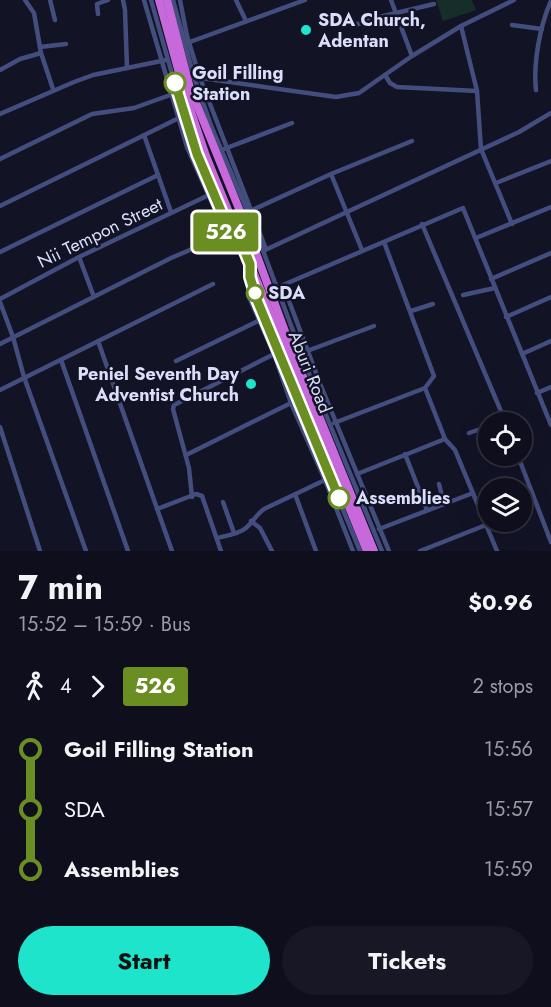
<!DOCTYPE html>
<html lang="en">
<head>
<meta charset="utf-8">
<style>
	body { margin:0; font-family:Jost,sans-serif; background:#171725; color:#f1f3f6; height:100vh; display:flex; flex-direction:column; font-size:22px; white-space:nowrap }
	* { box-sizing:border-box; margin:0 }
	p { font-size:20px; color:#9b9ca3 }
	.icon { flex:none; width:33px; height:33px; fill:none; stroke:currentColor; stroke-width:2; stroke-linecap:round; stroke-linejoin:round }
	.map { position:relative; height:551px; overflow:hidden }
	.panel { display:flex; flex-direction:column; background:#0e0e1c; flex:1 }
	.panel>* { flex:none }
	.badge { padding:0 12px; border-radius:4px; font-size:21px; line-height:39px }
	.controls { position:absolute; left:478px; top:412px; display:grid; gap:12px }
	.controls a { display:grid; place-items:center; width:54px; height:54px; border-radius:50%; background:#0e0e1c; box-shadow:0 6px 24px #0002,0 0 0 2px #2e2e3b; font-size:30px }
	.map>.badge { position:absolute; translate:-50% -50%; box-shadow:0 0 0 3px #fff }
	.legs { display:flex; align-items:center; gap:9px; height:66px; padding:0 18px; font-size:20px }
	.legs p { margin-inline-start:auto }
	.headline { display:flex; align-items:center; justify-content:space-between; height:102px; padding:0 18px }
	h1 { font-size:33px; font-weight:700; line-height:45px }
	.action { display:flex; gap:12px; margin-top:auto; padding:12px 18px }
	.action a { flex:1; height:69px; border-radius:36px; background:#1de4ca; color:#111; font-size:24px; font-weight:700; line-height:69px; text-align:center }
	.action a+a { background:#171725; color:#f1f3f6 }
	ul { padding:0 18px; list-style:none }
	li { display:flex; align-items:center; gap:21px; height:60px; font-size:22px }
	li i { display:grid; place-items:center; width:9px; height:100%; margin:0 8px; background:currentColor }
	li i::after { content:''; width:15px; height:15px; margin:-8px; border:4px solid; border-radius:50%; background:#0e0e1c }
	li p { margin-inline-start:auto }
	li:first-child i { background:linear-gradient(#0000 50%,currentColor 0) }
	li:last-child i { background:linear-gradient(currentColor 50%,#0000 0) }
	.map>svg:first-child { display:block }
	.pitch { fill:#162e28 }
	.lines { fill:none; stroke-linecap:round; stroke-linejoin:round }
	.minor { stroke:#434e7f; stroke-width:4.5 }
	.trunk { stroke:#c769da; stroke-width:8 }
	.line-1-casing { stroke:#fff; stroke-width:14 }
	.line-1 { stroke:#6b8e23; stroke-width:9 }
	.poi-dot { fill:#1de4ca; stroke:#121325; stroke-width:2 }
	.stop-1-dot { fill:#fff; stroke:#6b8e23; stroke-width:3 }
	.labels { text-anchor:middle; stroke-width:5; stroke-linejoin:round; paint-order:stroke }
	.poi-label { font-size:18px; font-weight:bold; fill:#dbdefb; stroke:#121325; text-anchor:start }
	.stop-label { font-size:18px; font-weight:bold; fill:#dbdefb; stroke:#121325; text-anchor:start }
	.street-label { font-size:18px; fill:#dbdefb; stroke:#121325 }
</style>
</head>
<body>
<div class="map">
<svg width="551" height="551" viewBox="0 0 551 551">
	<rect width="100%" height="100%" fill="#121325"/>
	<path class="pitch" d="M 436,0 L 472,0 L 476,10 L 443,21 Z"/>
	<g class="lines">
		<g class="minor">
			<path d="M 25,0 L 34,13 L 41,53 L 53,89"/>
			<path d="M 50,0 L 55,20"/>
			<path d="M 123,0 L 125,10 L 127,68"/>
			<path d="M 144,0 L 187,147 L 225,232"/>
			<path d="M 151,0 L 184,116 L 225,220 L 226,234 L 241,245"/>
			<path d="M 173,0 L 194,77 L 212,128 L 253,224 L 310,376 L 382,551"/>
			<path d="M 180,0 L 187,36 L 200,78 L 266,249"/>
			<path d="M 236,0 L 246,21"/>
			<path d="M 391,0 L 412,56"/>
			<path d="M 98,14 L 97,4 L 108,0"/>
			<path d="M 512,25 L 542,29"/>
			<path d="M 352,26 L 375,18 L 434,4"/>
			<path d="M 461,26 L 477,91 L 481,149 L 512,224"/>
			<path d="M 187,43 L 305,0"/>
			<path d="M 40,47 L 66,44"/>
			<path d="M 0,70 L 20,59 L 41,53"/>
			<path d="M 385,75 L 390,83 L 397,87 L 477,91"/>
			<path d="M 194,77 L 336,97 L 359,93 L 412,56 L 461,26 L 514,0"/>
			<path d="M 536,90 C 533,64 540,25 551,1"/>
			<path d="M 0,114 L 74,82 L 93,75 L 166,60"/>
			<path d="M 144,135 L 171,212"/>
			<path d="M 224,149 L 292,123"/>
			<path d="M 0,159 L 92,114 L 134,108 L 173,94"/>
			<path d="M 331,174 L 362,250"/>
			<path d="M 496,183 L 551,161"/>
			<path d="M 0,206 L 181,117"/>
			<path d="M 250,211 L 331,174 L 412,141"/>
			<path d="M 422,224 L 506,423"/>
			<path d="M 476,238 L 551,207"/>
			<path d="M 263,251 L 519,132 L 551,113"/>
			<path d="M 0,252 L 158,175"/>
			<path d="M 79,257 L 94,297"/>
			<path d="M 250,270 L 250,277 L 264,318 L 360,551"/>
			<path d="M 491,279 L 551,253"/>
			<path d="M 283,285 L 321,386 L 389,551"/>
			<path d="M 276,288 L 463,208 L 551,425"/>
			<path d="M 254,289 L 250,292 L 249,297 L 274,354 L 291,403 L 325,480 L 353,551"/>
			<path d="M 463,295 L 495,288"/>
			<path d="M 0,299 L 79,257 L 211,194"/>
			<path d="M 0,302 L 13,337 L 24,377 L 86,551"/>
			<path d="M 411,311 L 433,304"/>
			<path d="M 506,317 L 551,297"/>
			<path d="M 98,341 L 172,551"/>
			<path d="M 0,344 L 171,258 L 246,226"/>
			<path d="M 307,351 L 374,326"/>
			<path d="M 522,354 L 551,341"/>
			<path d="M 61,360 L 128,551"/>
			<path d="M 176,361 L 260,320"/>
			<path d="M 425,388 L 445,439 L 455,450 L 497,551"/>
			<path d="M 0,390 L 213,284"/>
			<path d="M 537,393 L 551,387"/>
			<path d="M 334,423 L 425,388 L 434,376 L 384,242"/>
			<path d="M 0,427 L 40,551"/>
			<path d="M 469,433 L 489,426"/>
			<path d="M 405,454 L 427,510"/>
			<path d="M 186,455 L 291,403"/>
			<path d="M 518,456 L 551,542"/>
			<path d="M 357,474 L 445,439"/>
			<path d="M 439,484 L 444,504"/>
			<path d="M 295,494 L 316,551"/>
			<path d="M 192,497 L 189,468 L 173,409 L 174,405 L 276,353"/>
			<path d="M 223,502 L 234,533"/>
			<path d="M 157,509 L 196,494 L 202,496 L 221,551"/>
			<path d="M 251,521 L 260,528 L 272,551"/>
			<path d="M 379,529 L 473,493"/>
			<path d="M 217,538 C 226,536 239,534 246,528 C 253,522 256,515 264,509 L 325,480"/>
			<path d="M 420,551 L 486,525"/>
		</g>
		<g class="trunk">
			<path d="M 159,0 L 184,91 L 206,156 L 367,551"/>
			<path d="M 167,0 L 190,88 L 246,226 L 290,345 L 374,551"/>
		</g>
	</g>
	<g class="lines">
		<defs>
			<path id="line-1" d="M 175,83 L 197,154 L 225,220 L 226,234 L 229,239 L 243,247 L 250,264 L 250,277 L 257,300 L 339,498"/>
		</defs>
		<use href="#line-1" class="line-1-casing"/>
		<use href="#line-1" class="line-1"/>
	</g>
	<g class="poi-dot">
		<circle cx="306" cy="30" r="6"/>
		<circle cx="251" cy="384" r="6"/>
	</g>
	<g class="stop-1-dot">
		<circle cx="175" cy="83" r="10"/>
		<circle cx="255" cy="293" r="8"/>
		<circle cx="339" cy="498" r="10"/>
	</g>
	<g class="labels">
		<g class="poi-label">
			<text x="318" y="26">SDA Church,<tspan x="318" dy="21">Adentan</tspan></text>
			<text x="239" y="380" text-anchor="end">Peniel Seventh Day<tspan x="239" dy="21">Adventist Church</tspan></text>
		</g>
		<g class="stop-label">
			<text x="192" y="79">Goil Filling<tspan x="192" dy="21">Station</tspan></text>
			<text x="268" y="299">SDA</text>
			<text x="356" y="504">Assemblies</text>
		</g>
		<g class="street-label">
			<text transform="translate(100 233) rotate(-26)" y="6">Nii Tempon Street</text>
			<text transform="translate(310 372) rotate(68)" y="6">Aburi Road</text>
		</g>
	</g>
</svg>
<div class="controls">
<a><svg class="icon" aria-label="locate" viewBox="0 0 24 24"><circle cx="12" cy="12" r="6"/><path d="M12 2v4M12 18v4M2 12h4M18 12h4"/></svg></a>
<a><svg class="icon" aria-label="layers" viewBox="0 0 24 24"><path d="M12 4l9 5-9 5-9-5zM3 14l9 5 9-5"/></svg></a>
</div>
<b class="badge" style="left:226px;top:232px;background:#6b8e23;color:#fff">526</b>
</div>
<section class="panel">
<div class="headline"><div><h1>7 min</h1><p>15:52 – 15:59 · Bus</p></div><b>$0.96</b></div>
<div class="legs"><svg class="icon" aria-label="walk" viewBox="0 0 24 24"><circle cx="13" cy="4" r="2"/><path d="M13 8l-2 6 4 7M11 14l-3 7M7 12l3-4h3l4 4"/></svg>4<svg class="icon" aria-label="forward" viewBox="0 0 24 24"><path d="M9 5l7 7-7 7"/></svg><b class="badge" style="background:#6b8e23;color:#fff">526</b><p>2 stops</p></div>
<ul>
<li><i style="color:#6b8e23"></i><b>Goil Filling Station</b><p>15:56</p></li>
<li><i style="color:#6b8e23"></i><span>SDA</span><p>15:57</p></li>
<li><i style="color:#6b8e23"></i><b>Assemblies</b><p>15:59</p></li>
</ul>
<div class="action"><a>Start</a><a>Tickets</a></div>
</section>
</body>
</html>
